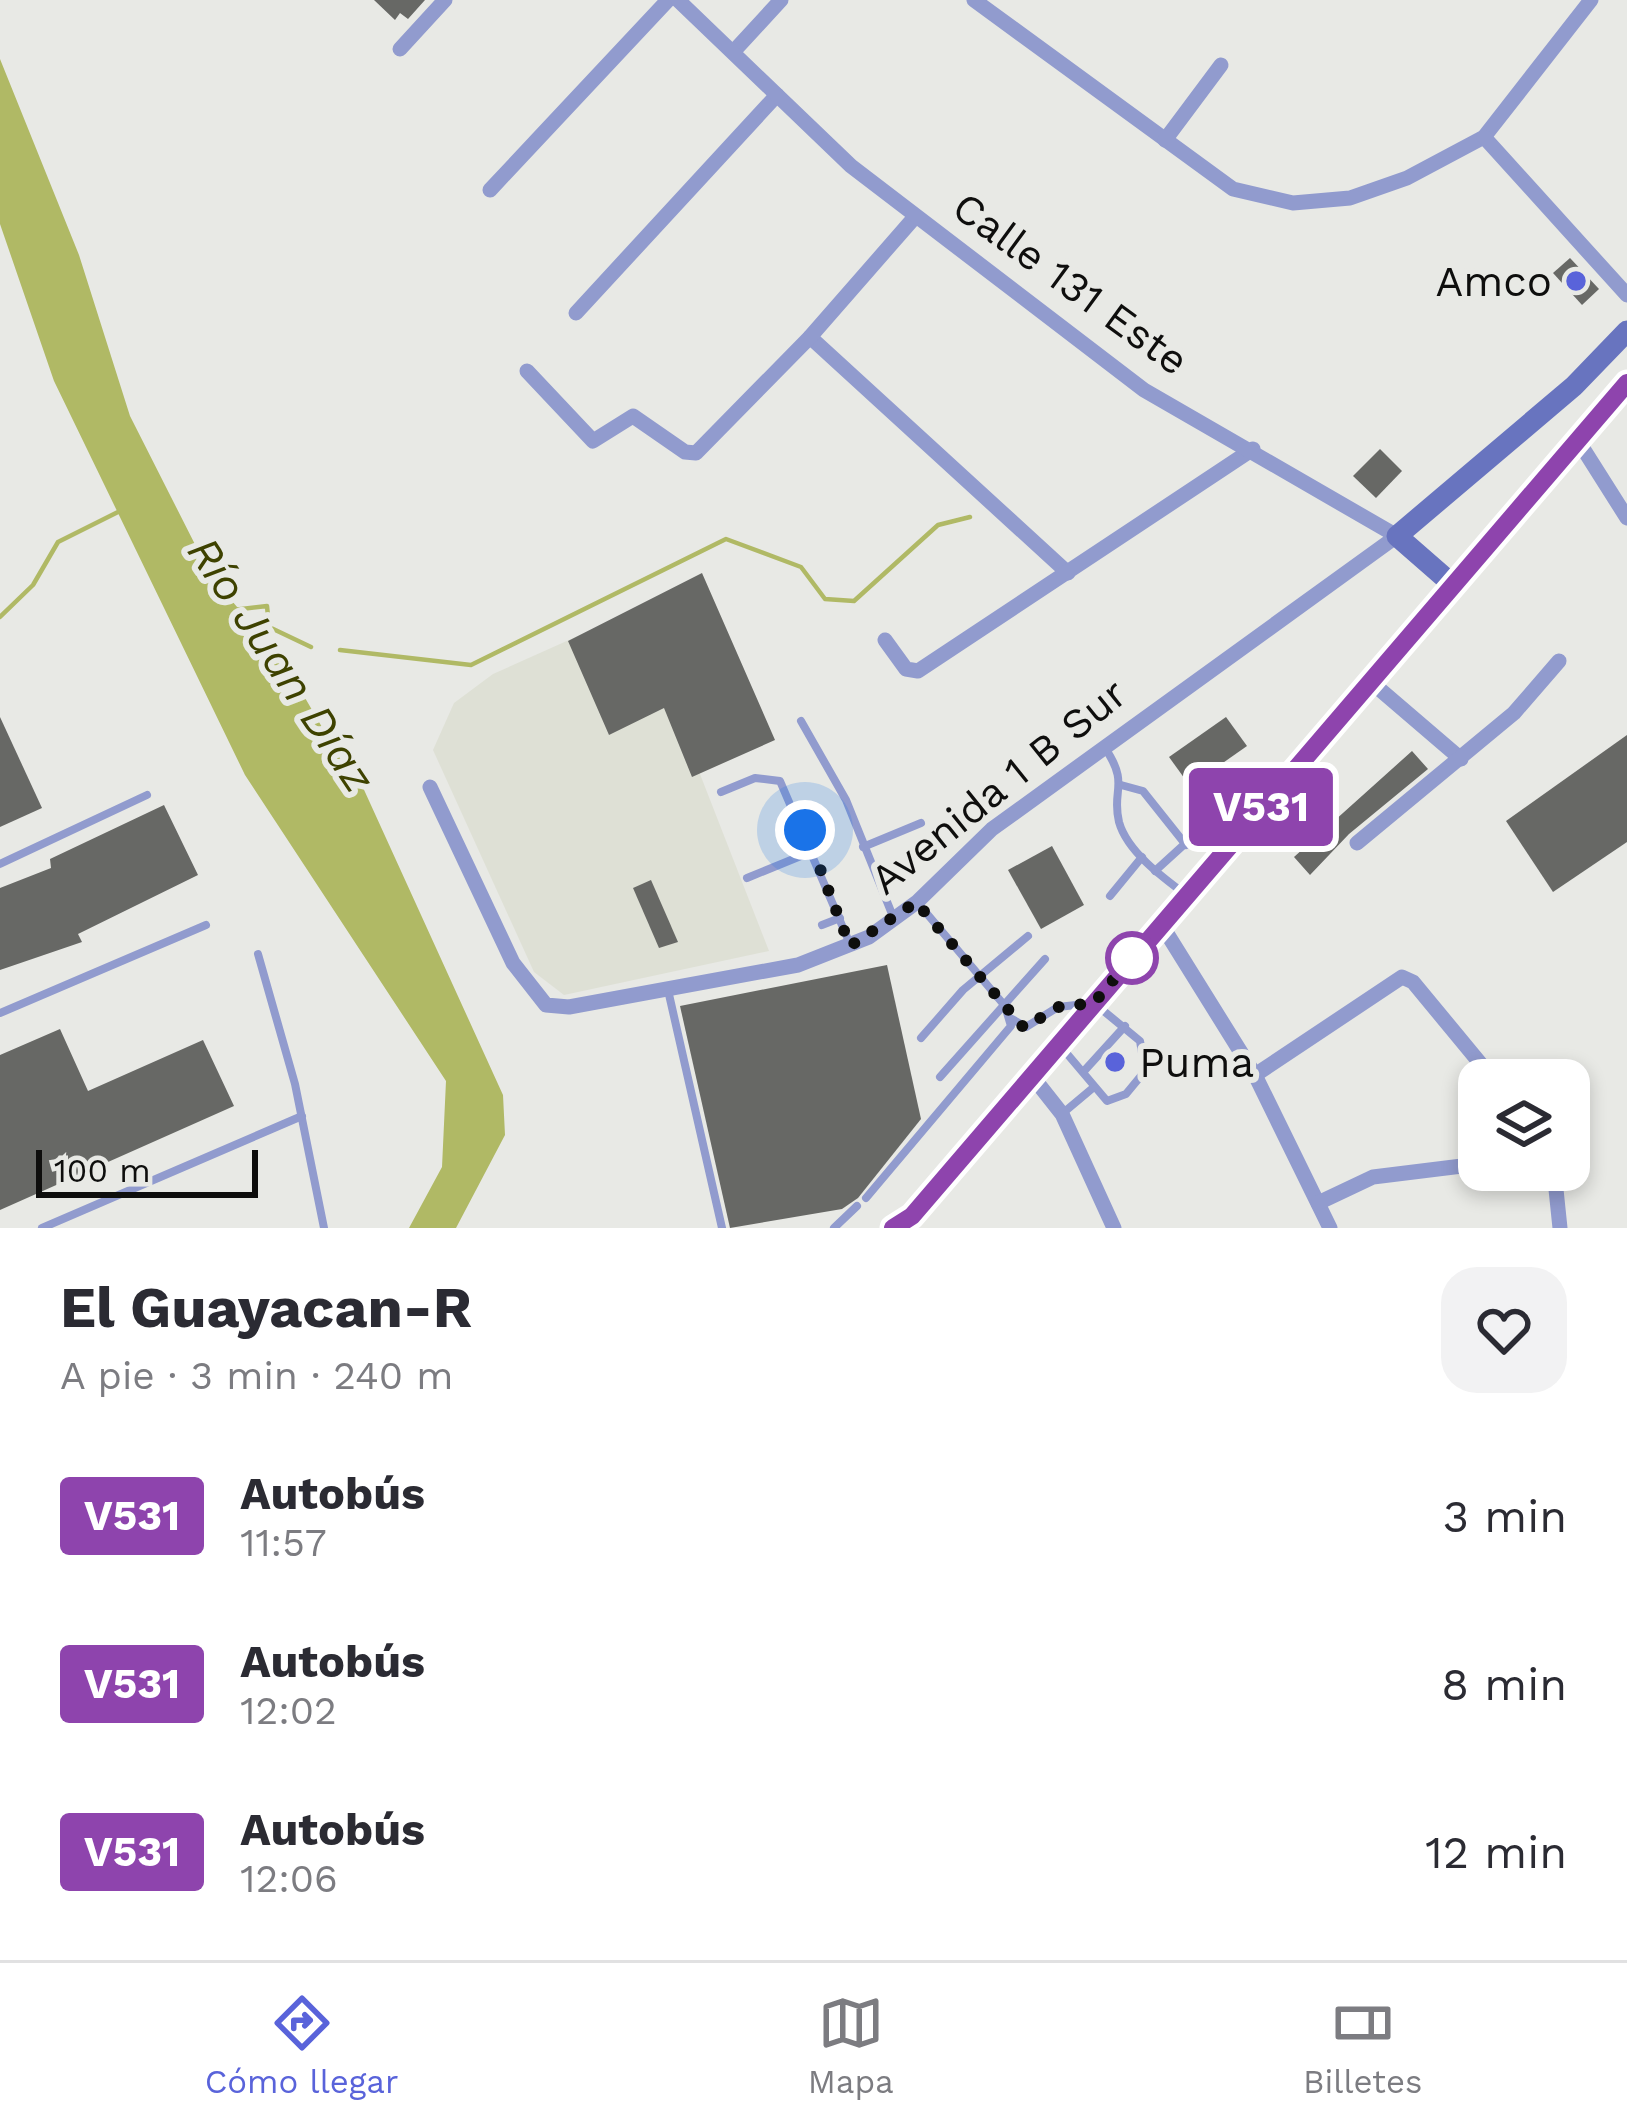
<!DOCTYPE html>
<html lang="es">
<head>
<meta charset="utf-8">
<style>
	body { margin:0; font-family:"Work Sans",sans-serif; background:#f2f2f3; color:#2b2b33; height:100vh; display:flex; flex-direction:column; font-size:45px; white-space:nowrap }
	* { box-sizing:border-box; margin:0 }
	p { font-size:39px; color:#7c7c81 }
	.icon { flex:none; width:66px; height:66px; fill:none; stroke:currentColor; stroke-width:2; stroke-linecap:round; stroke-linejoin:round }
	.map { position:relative; height:1228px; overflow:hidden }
	.side { display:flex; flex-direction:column; background:#fff; flex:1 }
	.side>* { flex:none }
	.badge { padding:0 24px; border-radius:9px; font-size:42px; line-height:78px }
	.tools { position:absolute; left:1458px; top:1059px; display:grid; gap:24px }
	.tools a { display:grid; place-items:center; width:132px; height:132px; border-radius:24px; background:#fff; box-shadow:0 6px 18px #0003; font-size:60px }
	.scale { position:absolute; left:36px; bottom:30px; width:222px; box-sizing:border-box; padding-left:12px; border:6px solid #0e0e0d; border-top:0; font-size:33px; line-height:42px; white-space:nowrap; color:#0e0e0d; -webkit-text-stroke:9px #e8e9e5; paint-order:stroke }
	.you { position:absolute; width:60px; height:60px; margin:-30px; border:9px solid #fff; border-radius:50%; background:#1a73e8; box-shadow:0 0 0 18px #1a73e833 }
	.map>.badge { position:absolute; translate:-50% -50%; box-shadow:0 0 0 6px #fff }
	.round { display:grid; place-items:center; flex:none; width:126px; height:126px; border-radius:36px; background:#f2f2f3 }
	.overview { display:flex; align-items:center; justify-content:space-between; height:204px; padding:0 60px }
	h1 { font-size:57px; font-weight:700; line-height:90px }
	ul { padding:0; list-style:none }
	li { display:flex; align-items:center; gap:36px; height:168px; padding:0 60px }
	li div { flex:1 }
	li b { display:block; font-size:45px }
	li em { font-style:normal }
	li .badge { min-width:132px; font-weight:700; text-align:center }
	.tab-bar { display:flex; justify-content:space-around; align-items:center; height:168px; border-top:3px solid #e1e1e2; background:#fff; font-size:33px; color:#7c7c81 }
	.tab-bar a { display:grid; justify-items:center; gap:6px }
	.tab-bar .on { color:#5963da }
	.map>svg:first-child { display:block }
	.built { fill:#dee0d5 }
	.water { fill:#b0b965 }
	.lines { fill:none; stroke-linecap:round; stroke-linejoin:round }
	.stream { stroke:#b0b965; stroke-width:4.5 }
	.building { fill:#676865 }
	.lane { stroke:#919bce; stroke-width:8 }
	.street { stroke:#919bce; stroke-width:15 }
	.secondary { stroke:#6874bf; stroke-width:21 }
	.line-casing { stroke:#fff; stroke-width:27 }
	.line { stroke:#8e44ad; stroke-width:18 }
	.walk { stroke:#0e0e0d; stroke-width:12; stroke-dasharray:0 21.6 }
	.poi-dot { fill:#5963da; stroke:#e8e9e5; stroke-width:4.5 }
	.stop-dot { fill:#fff; stroke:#8e44ad; stroke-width:6 }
	.labels { text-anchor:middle; stroke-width:12; stroke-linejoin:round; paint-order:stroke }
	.poi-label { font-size:42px; fill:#0e0e0d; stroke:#e8e9e5; text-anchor:end }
	.street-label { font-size:42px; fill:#0e0e0d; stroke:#e8e9e5 }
	.water-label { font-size:45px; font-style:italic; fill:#3e4200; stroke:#e8e9e5 }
</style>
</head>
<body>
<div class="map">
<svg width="1627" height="1228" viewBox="0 0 1627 1228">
	<rect width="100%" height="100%" fill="#e8e9e5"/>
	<path class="built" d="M 636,610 L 769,951 L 564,995 L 534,972 L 433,750 L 454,703 L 493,674 Z"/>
	<path class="water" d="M 0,59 L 79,255 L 130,416 L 211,576 L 286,665 L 348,772 L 360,781 L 503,1095 L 505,1135 L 456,1228 L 409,1228 L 442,1167 L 446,1081 L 245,775 L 54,381 L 0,224 Z"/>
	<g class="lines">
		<g class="stream">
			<path d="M 233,610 L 267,606 L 269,627 L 311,647"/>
			<path d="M 0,617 L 33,585 L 58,542 L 118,512"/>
			<path d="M 340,650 L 471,665 L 726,539 L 801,567 L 825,599 L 854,601 L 938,525 L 970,517"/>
		</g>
	</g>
	<g class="building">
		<path d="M 374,0 L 425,0 L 408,19 L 400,13 L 395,20 Z"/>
		<path d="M 1570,258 L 1599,289 L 1582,305 L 1553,273 Z"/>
		<path d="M 1380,449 L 1402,471 L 1376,498 L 1353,476 Z"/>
		<path d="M 702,573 L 775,740 L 692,777 L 664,708 L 609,735 L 568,641 Z"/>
		<path d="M 0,717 L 42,808 L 0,827 Z"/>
		<path d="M 1226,717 L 1247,746 L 1190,786 L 1169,757 Z"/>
		<path d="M 1627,735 L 1627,842 L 1553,892 L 1506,821 Z"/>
		<path d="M 1412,751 L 1428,769 L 1349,834 L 1310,875 L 1294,857 Z"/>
		<path d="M 164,805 L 198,875 L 78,934 L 82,942 L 0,970 L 0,888 L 51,868 L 50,859 Z"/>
		<path d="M 1052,846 L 1084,905 L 1041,929 L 1008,870 Z"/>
		<path d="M 651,880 L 678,942 L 659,948 L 633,888 Z"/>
		<path d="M 887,965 L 921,1119 L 858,1198 L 842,1209 L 730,1228 L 680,1006 Z"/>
		<path d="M 60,1029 L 88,1091 L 203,1040 L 234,1106 L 0,1210 L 0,1055 Z"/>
	</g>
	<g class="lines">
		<g class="lane">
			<path d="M 801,721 L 846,800 L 894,919"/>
			<path d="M 1105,748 C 1130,785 1111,790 1119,822 C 1127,851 1162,877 1185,894"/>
			<path d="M 1121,785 L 1143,791 L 1186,845"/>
			<path d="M 721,792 L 755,778 L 780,781 L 850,944"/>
			<path d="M 863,847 L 921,823"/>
			<path d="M 0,864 L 147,795"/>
			<path d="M 1155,871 L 1210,821"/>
			<path d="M 747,878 L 813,851"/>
			<path d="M 1110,896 L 1142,857"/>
			<path d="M 822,925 L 840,918"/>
			<path d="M 258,954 L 295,1084 L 324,1228"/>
			<path d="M 668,990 L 722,1228"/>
			<path d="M 0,1013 L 206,925"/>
			<path d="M 1012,1019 L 1026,1027 L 1058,1007 L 1094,1003 L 1140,1041 L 1145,1071 L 1126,1094 L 1107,1101 L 1063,1049"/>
			<path d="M 921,1038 L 963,990 L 1028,936"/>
			<path d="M 1085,1070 L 1125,1026"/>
			<path d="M 940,1077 L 1045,959"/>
			<path d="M 1063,1113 L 1094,1087"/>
			<path d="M 866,1198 L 1011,1026 L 1005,1006 L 917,902"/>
			<path d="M 42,1228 L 302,1116"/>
			<path d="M 834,1228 L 857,1206"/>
		</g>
		<g class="street">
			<path d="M 974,0 L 1233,189 L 1293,203 L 1350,198 L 1407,178 L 1484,137 L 1591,0"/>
			<path d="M 400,49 L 445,0"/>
			<path d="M 735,50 L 781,0"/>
			<path d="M 1484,137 L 1627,295"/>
			<path d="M 1165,140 L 1221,65"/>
			<path d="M 490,190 L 668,0"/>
			<path d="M 576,313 L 777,95"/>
			<path d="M 810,337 L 1068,573"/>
			<path d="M 527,371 L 593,441 L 633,416 L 685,452 L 696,453 L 810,337 L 914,218"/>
			<path d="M 1577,439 L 1627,518"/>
			<path d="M 885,640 L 906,669 L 918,671 L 1253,449"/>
			<path d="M 1370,681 L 1461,759"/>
			<path d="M 430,787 L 513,963 L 546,1005 L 569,1007 L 798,965 L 869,937 L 917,902 L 992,829 L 1397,536 L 1144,390 L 851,166 L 678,0"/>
			<path d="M 1357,843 L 1514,713 L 1559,661"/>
			<path d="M 1161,924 L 1255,1075 L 1330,1228"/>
			<path d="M 1255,1075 L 1402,977 L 1413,982 L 1494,1080"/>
			<path d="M 1032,1076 L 1062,1114 L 1114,1228"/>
			<path d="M 1554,1170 L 1560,1228"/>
			<path d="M 1318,1203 L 1373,1177 L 1462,1166"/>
		</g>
		<g class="secondary">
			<path d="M 1452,584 L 1397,536 L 1574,386 L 1627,331"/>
			<path d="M 902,1228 L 1627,383"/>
		</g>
	</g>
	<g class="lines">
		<defs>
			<path id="line" d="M 893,1228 L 912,1216 L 1627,383"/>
		</defs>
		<use href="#line" class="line-casing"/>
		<use href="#line" class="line"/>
		<path class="walk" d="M 805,830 L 850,946 L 916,902 L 1024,1028 L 1058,1007 L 1094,1003 L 1138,950 L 1132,958"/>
	</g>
	<g class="poi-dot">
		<circle cx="1576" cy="281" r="12"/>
		<circle cx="1115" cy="1062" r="12"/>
	</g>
	<circle class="stop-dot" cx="1132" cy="958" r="24"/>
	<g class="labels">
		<g class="poi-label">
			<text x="1552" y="296">Amco</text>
			<text x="1139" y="1077" text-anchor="start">Puma</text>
		</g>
		<g class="street-label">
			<text transform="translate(1071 283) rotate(36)" y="15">Calle 131 Este</text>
			<text transform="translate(998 786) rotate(-39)" y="15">Avenida 1 B Sur</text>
		</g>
		<g class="water-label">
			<text transform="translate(282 664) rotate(56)" y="16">Río Juan Díaz</text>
		</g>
	</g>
</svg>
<div class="tools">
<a><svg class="icon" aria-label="layers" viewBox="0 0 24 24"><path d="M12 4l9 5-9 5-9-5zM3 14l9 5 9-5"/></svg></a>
</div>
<div class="scale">100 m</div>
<div class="you" style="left:805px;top:830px"></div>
<b class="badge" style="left:1261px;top:807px;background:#8e44ad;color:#fff">V531</b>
</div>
<section class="side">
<div class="overview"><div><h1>El Guayacan-R</h1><p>A pie · 3 min · 240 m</p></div><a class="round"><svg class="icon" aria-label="heart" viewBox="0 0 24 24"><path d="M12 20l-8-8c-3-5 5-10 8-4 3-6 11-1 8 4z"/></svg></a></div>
<ul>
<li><span class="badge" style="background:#8e44ad;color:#fff">V531</span><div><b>Autobús</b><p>11:57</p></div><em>3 min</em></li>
<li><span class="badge" style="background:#8e44ad;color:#fff">V531</span><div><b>Autobús</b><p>12:02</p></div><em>8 min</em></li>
<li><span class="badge" style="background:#8e44ad;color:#fff">V531</span><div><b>Autobús</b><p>12:06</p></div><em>12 min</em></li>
</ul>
</section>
<nav class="tab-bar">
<a class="on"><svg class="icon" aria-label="directions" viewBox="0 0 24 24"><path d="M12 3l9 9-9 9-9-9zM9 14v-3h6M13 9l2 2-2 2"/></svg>Cómo llegar</a>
<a><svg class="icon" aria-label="map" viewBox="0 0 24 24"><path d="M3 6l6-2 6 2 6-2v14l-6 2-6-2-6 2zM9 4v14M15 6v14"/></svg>Mapa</a>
<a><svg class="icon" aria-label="tickets" viewBox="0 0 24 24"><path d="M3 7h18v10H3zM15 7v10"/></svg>Billetes</a>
</nav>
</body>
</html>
